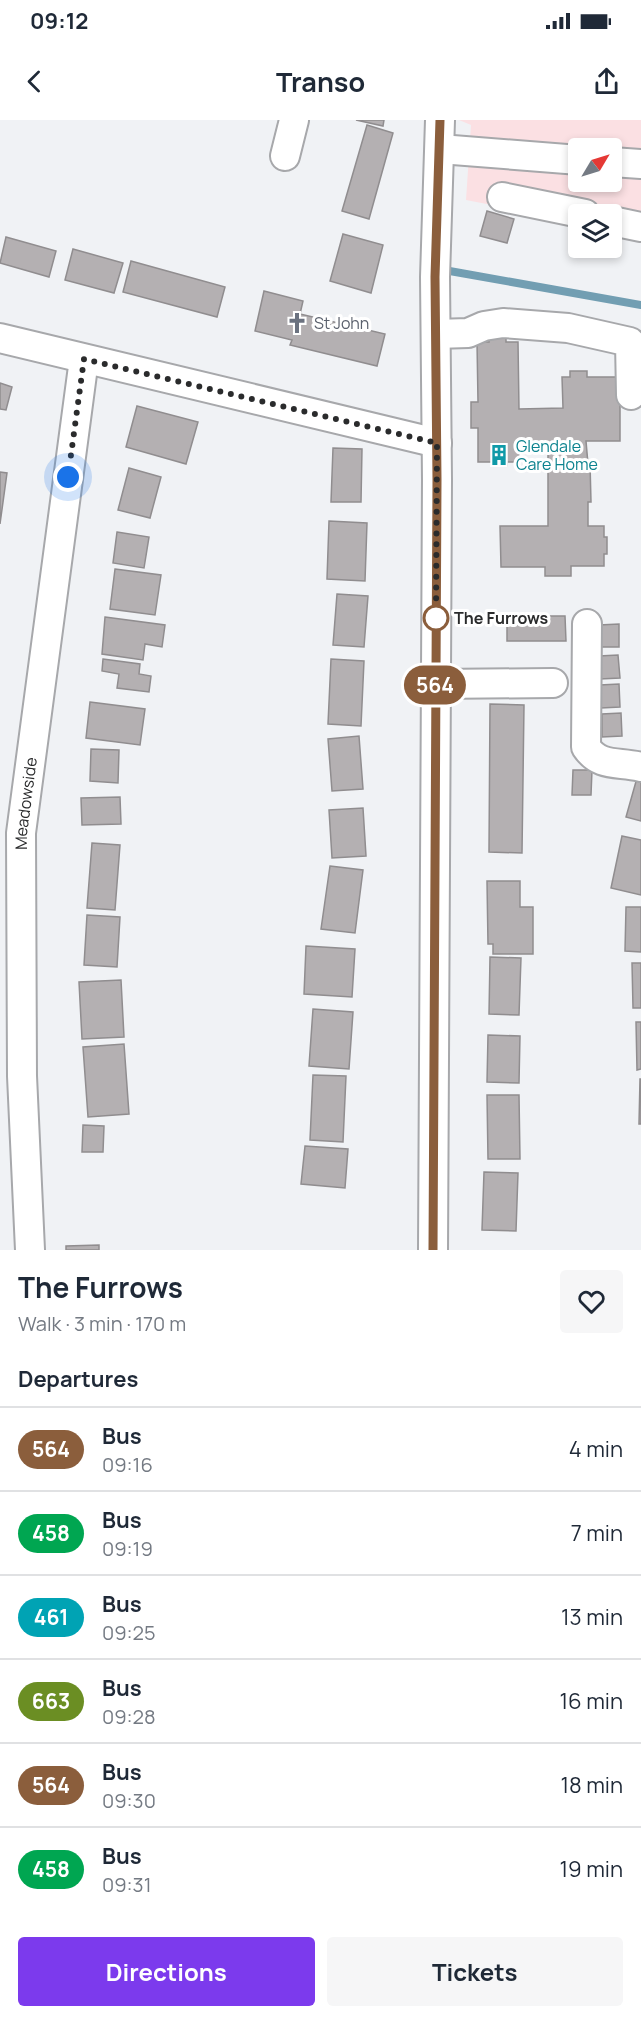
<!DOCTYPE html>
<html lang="en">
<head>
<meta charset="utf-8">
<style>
	body { margin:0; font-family:Manrope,sans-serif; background:#f6f6f7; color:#1f2937; height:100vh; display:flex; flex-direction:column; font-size:22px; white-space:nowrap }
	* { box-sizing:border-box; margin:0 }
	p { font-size:20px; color:#747a83 }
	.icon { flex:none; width:33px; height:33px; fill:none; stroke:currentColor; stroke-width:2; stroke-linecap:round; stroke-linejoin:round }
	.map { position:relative; height:1130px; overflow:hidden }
	.drawer { display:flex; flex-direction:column; background:#fff; flex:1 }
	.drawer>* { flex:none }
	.badge { padding:0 12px; border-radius:20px; font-size:21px; line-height:39px }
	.needle { width:39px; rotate:52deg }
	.fabs { position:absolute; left:568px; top:18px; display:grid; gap:12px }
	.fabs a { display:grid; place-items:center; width:54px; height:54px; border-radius:6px; background:#fff; box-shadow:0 3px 9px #0003; font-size:30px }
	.you { position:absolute; width:30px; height:30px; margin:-15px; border:4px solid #fff; border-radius:50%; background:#1a73e8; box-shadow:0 0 0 9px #1a73e833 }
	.map>.badge { position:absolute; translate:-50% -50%; box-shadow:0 0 0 3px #fff }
	h2 { padding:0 18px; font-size:22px; line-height:54px }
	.round { display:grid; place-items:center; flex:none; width:63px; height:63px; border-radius:6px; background:#f6f6f7 }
	.overview { display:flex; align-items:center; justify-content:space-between; height:102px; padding:0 18px }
	h1 { font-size:28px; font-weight:700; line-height:45px }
	.primary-button { display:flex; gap:12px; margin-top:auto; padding:12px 18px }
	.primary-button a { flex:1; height:69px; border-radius:6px; background:#7c3aed; color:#fff; font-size:24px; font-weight:700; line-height:69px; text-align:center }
	.primary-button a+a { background:#f6f6f7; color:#1f2937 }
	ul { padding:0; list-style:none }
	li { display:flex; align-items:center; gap:18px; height:84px; padding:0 18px; border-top:2px solid #e0e1e3 }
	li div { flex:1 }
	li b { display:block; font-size:22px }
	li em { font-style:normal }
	li .badge { min-width:66px; font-weight:700; text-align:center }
	.status { display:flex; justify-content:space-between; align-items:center; height:42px; padding:0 30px; background:#fff; direction:ltr }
	.status svg { height:16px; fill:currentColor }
	header { display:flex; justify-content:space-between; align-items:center; height:78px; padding:0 18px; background:#fff; font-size:27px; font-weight:700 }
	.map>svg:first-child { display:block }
	.education { fill:#fbe0e3; fill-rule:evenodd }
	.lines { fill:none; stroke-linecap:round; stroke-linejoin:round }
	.stream { stroke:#729eb2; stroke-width:8 }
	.building { fill:#b4b0b2; stroke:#908d8f; stroke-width:1.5 }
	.minor-casing { stroke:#a7a8ab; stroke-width:32 }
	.minor { stroke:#fff; stroke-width:28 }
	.line-casing { stroke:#fff; stroke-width:14 }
	.line { stroke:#8b5e3c; stroke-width:9 }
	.walk { stroke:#2a2b2c; stroke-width:6; stroke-dasharray:0 10.8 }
	.stop-dot { fill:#fff; stroke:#8b5e3c; stroke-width:3 }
	.labels { text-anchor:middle; stroke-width:6; stroke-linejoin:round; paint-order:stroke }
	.worship-label { font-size:16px; fill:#5b616d; stroke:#fff; text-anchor:start }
	.culture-label { font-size:16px; fill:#0d838f; stroke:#fff; text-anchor:start }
	.stop-label { font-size:16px; font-weight:bold; fill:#2a2b2c; stroke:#fff; text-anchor:start }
	.street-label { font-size:16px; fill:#2a2b2c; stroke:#fff }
</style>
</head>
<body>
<div class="status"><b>09:12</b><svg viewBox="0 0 49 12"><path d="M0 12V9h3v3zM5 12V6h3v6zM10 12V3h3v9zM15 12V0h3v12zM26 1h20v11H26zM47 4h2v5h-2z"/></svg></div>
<header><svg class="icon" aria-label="back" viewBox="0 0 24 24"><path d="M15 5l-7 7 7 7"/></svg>Transo<svg class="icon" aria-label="share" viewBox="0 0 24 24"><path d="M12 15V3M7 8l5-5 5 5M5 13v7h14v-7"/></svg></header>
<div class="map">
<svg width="641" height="1130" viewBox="0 0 641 1130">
	<rect width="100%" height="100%" fill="#f0f2f5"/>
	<path class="education" d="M 459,0 L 641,0 L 641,115 L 612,94 L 579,94 L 579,102 L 466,80 L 471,5 ZM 579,28 L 612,28 L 612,62 L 579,62 Z"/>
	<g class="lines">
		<path class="stream" d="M 444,150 L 641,185"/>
	</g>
	<g class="building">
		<path d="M 356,0 L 384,0 L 383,6 Z"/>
		<path d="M 367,5 L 393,13 L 369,99 L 342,91 Z"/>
		<path d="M 487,91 L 514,99 L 507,123 L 480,116 Z"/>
		<path d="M 343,114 L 383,125 L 371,173 L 330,161 Z"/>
		<path d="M 6,117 L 56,131 L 49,157 L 0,143 Z"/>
		<path d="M 73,129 L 123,143 L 114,173 L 65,160 Z"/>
		<path d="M 131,141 L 225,167 L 217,197 L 123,172 Z"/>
		<path d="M 264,171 L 303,181 L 300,194 L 385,214 L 377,246 L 290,225 L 292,220 L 255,211 Z"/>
		<path d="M 489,216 L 506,216 L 506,222 L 518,222 L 519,289 L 563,288 L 562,257 L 570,257 L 570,251 L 587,251 L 587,257 L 620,257 L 620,321 L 586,321 L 588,344 L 590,343 L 591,382 L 588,382 L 588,406 L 604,406 L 604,417 L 607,417 L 607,434 L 604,434 L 604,446 L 571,446 L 571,456 L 545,456 L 545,447 L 501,447 L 500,406 L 548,406 L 548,327 L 519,327 L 519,342 L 507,342 L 507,346 L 492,346 L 492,342 L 478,342 L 478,308 L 471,308 L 471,282 L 478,282 L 477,222 L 489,222 Z"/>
		<path d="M 0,263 L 12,267 L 6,290 L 0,289 Z"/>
		<path d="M 137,286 L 198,302 L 186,344 L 126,327 Z"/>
		<path d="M 333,328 L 362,329 L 361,382 L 331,382 Z"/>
		<path d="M 129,348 L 161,357 L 150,398 L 118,390 Z"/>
		<path d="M 0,352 L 7,353 L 0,404 Z"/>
		<path d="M 329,401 L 367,403 L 365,461 L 327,459 Z"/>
		<path d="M 117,412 L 149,417 L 144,448 L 113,443 Z"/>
		<path d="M 115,449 L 161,455 L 155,495 L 110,489 Z"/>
		<path d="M 337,474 L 368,476 L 364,527 L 333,525 Z"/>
		<path d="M 507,496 L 565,496 L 566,521 L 507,521 Z"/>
		<path d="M 105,497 L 165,505 L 162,527 L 145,524 L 143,540 L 102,534 Z"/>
		<path d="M 619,504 L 619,527 L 600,527 L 599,505 Z"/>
		<path d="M 618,535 L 620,558 L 600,559 L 599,536 Z"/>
		<path d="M 103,539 L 140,544 L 139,554 L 151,556 L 149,572 L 117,568 L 119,554 L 102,551 Z"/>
		<path d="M 331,539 L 364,541 L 361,606 L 328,604 Z"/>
		<path d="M 619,564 L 620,587 L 601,588 L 600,565 Z"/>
		<path d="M 90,582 L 145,589 L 140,625 L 86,618 Z"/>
		<path d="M 490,584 L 524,585 L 522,733 L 489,732 Z"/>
		<path d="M 621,593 L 622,616 L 602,617 L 602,594 Z"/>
		<path d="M 359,616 L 363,669 L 332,671 L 328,619 Z"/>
		<path d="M 91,629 L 119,630 L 118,663 L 90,661 Z"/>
		<path d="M 573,650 L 592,650 L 591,675 L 572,675 Z"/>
		<path d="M 637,658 L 641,659 L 641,701 L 626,697 Z"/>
		<path d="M 120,677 L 121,704 L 82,705 L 81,678 Z"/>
		<path d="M 363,688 L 366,736 L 332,738 L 329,690 Z"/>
		<path d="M 622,716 L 641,720 L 641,775 L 611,768 Z"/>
		<path d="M 92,723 L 120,725 L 115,790 L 87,788 Z"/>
		<path d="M 330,746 L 363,750 L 355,813 L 321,809 Z"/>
		<path d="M 487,761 L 520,761 L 520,787 L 533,787 L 533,834 L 493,834 L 493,824 L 488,824 Z"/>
		<path d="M 626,787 L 641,787 L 641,832 L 625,831 Z"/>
		<path d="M 87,795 L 120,797 L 117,847 L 84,845 Z"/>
		<path d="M 306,826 L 355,829 L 352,877 L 304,874 Z"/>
		<path d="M 490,837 L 521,838 L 519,895 L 489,894 Z"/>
		<path d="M 632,843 L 641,843 L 641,888 L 633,888 Z"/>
		<path d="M 121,860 L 124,917 L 82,919 L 79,862 Z"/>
		<path d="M 313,889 L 353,892 L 349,949 L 309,946 Z"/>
		<path d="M 636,902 L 641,902 L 641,949 L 637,950 Z"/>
		<path d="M 488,915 L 520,916 L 519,963 L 487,962 Z"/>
		<path d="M 124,924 L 129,994 L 88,997 L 83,927 Z"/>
		<path d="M 313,955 L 346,956 L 343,1022 L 310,1020 Z"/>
		<path d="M 640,959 L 641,959 L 641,1004 L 639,1004 Z"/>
		<path d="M 487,975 L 519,975 L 520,1039 L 488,1039 Z"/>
		<path d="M 83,1005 L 104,1006 L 103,1032 L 82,1032 Z"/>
		<path d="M 305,1026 L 348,1029 L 345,1068 L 301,1064 Z"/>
		<path d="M 484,1052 L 518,1053 L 516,1111 L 482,1110 Z"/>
		<path d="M 99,1125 L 99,1130 L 66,1130 L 66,1126 Z"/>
	</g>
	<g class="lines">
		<defs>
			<g id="minor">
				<path d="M 440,29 L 579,40"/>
				<path d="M 285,36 L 294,0"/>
				<path d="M 612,42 L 641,44"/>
				<path d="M 502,77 L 585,94"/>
				<path d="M 612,101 L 641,107"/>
				<path d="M 436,214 L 468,213 L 484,206 L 503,203 L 568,208 L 630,222 L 631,275"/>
				<path d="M 0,218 L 437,323"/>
				<path d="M 587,504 L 586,627 C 600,648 619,641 641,647"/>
				<path d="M 435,564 L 553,563"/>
				<path id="s1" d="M 30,1130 L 22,956 L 21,713 L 84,239"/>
				<path d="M 433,1130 L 437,360 L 435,157 L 440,0"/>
			</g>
		</defs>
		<use href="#minor" class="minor-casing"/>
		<use href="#minor" class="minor"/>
	</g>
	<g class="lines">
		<defs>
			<path id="line" d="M 433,1130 L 437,360 L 435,157 L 440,0"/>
		</defs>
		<use href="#line" class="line-casing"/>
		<use href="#line" class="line"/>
		<path class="walk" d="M 68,357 L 84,239 L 437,323 L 436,498"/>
	</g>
	<defs>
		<symbol id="church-bare" viewBox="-9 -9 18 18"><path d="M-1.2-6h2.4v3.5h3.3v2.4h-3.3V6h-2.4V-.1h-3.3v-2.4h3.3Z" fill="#6b7280" stroke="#fff" stroke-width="2.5" paint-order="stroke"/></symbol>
		<symbol id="building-bare" viewBox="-9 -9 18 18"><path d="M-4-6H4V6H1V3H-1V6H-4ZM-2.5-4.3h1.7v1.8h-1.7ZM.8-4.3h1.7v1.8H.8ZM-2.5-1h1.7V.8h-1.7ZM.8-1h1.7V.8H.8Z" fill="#0f9aa8" stroke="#fff" stroke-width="2.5" paint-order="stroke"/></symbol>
	</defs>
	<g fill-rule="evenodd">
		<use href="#church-bare" x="282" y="188" width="30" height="30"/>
		<use href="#building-bare" x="484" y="320" width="30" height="30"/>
	</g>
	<circle class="stop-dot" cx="436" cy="498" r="12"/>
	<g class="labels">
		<g class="worship-label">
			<text x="314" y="209">St John</text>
		</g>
		<g class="culture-label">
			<text x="516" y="332">Glendale<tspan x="516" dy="18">Care Home</tspan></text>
		</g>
		<g class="stop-label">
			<text x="454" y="504">The Furrows</text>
		</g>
		<g class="street-label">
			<text dy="6" stroke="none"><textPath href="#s1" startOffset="447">Meadowside</textPath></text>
		</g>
	</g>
</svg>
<div class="fabs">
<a><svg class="needle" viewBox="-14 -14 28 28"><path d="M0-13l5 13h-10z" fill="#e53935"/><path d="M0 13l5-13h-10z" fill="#747a83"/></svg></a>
<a><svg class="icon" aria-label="layers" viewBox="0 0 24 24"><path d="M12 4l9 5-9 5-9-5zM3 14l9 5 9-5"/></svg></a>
</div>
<div class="you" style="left:68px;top:357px"></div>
<b class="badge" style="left:435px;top:565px;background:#8b5e3c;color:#fff">564</b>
</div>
<section class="drawer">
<div class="overview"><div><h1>The Furrows</h1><p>Walk · 3 min · 170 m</p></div><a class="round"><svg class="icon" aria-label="heart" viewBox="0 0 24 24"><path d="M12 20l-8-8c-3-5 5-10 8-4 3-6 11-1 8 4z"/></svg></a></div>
<h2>Departures</h2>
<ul>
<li><span class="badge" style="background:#8b5e3c;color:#fff">564</span><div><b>Bus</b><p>09:16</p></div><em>4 min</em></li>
<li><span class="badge" style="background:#00a651;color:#fff">458</span><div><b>Bus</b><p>09:19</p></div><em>7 min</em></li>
<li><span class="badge" style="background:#00a3b4;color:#fff">461</span><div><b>Bus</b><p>09:25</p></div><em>13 min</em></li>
<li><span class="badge" style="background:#6b8e23;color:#fff">663</span><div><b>Bus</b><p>09:28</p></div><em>16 min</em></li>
<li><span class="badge" style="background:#8b5e3c;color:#fff">564</span><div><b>Bus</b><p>09:30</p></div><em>18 min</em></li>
<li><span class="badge" style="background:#00a651;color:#fff">458</span><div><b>Bus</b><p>09:31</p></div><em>19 min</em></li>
</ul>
<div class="primary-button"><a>Directions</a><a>Tickets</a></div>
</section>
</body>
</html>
